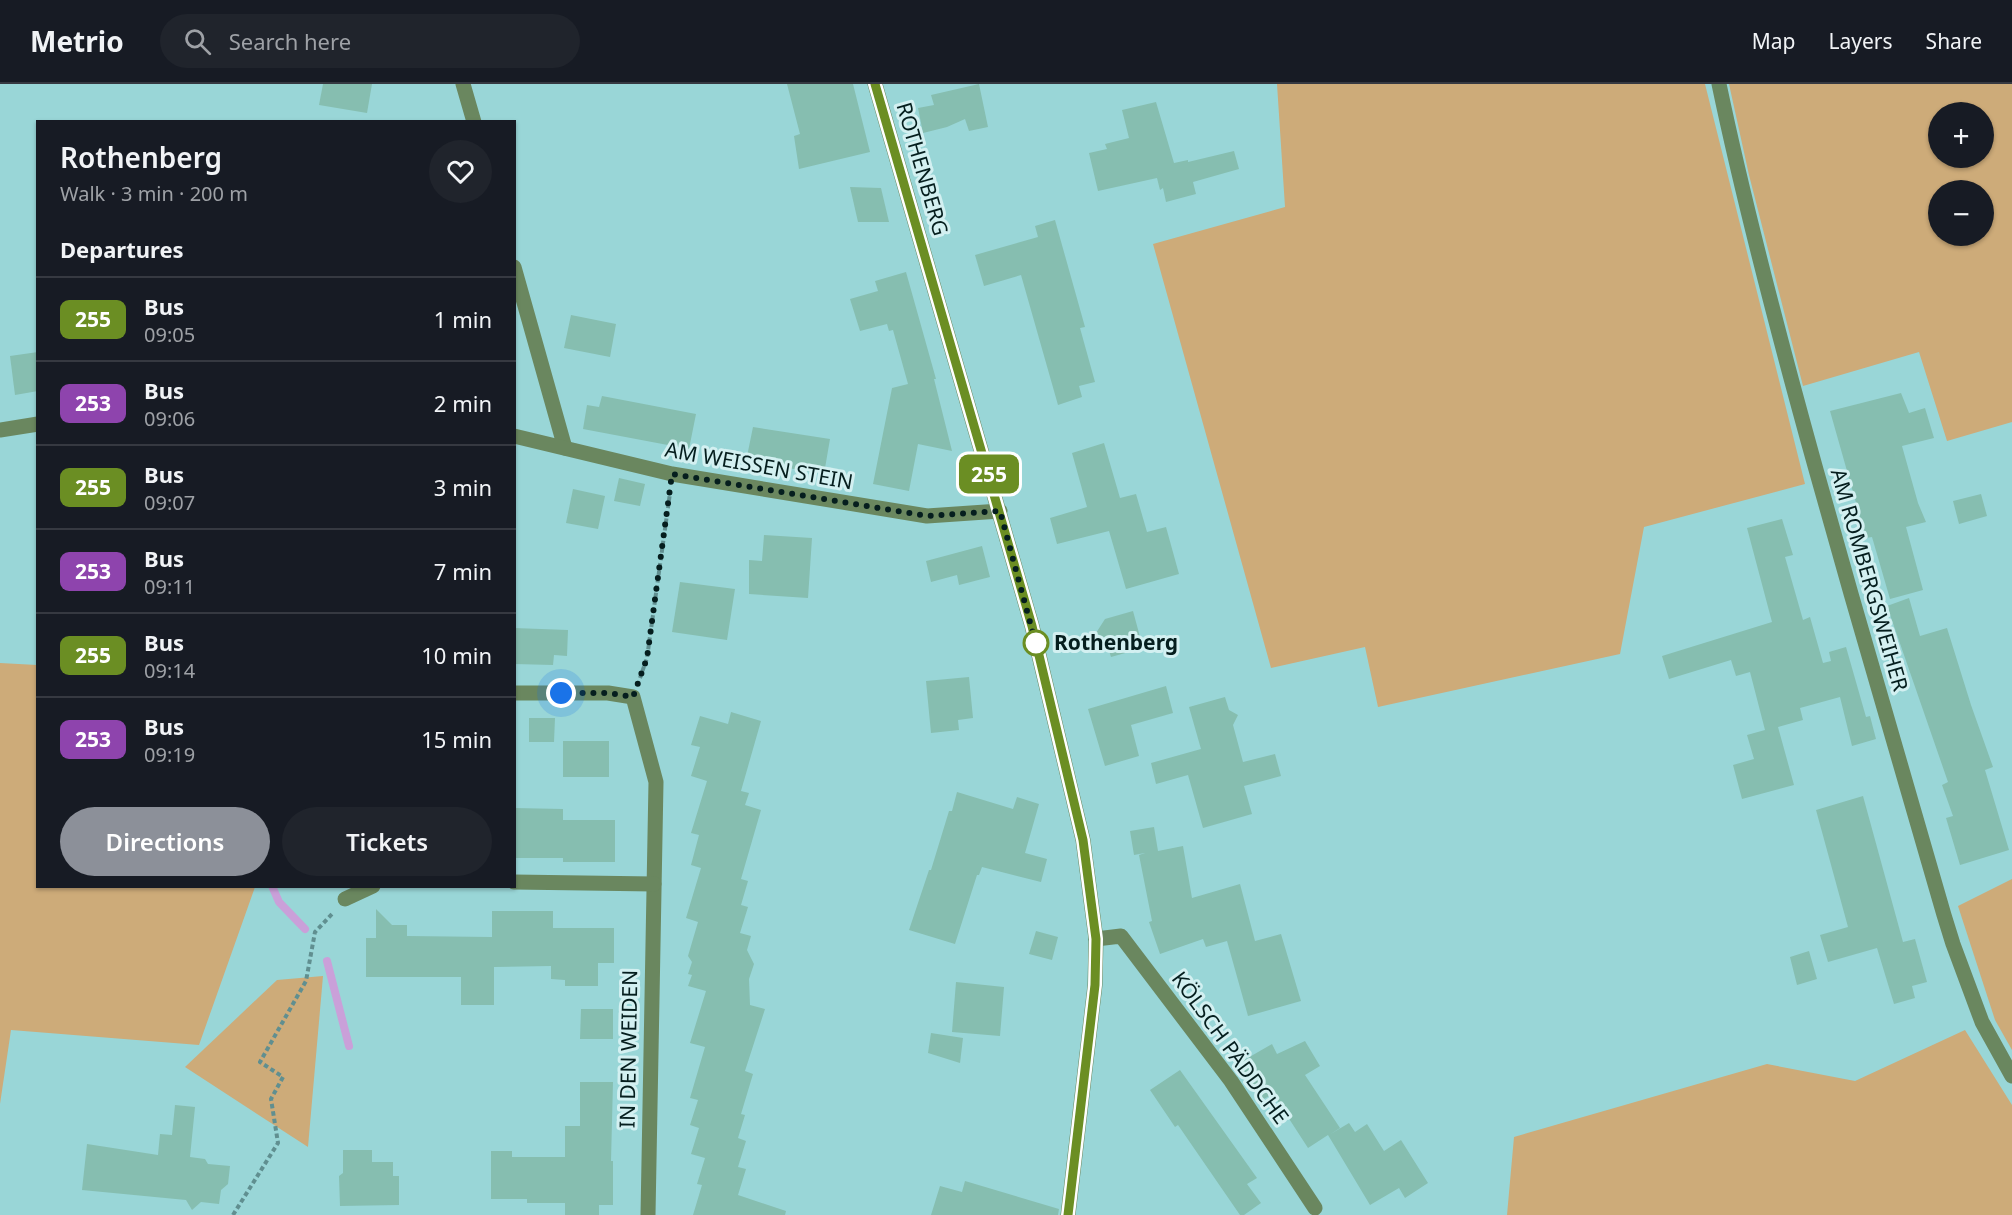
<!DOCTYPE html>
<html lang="en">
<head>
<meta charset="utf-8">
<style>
	body { margin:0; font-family:"Noto Sans",sans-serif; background:#20242c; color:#f1f3f6; height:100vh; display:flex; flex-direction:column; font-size:22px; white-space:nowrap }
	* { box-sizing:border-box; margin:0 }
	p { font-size:20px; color:#9ea1a6 }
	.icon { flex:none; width:33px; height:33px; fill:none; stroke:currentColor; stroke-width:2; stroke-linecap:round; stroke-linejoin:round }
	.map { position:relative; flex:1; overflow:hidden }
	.side { position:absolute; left:36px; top:36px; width:480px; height:768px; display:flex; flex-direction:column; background:#171b24; border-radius:0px; box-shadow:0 2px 4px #0004 }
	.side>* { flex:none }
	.badge { padding:0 12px; border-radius:9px; font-size:21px; line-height:39px }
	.controls { position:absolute; left:1928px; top:18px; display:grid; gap:12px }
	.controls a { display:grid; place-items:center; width:66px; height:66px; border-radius:50%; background:#171b24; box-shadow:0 2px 4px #0004; font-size:30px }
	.you { position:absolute; width:30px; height:30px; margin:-15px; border:4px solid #fff; border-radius:50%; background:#1a73e8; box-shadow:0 0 0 9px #1a73e833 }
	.map>.badge { position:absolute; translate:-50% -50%; box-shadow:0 0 0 3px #fff }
	h2 { padding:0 24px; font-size:22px; line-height:54px }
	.round { display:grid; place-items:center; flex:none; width:63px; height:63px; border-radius:32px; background:#20242c }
	.headline { display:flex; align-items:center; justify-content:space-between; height:102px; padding:0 24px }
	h1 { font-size:28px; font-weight:600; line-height:45px }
	.button { display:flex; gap:12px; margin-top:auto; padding:12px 24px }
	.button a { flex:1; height:69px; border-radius:36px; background:#8c9099; color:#fff; font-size:24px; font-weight:600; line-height:69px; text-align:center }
	.button a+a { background:#20242c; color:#f1f3f6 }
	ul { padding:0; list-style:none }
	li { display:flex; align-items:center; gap:18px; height:84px; padding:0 24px; border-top:2px solid #363941 }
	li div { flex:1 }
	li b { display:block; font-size:22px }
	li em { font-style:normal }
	li .badge { min-width:66px; font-weight:700; text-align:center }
	header { display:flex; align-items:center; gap:36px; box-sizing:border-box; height:84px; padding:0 30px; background:#171b24; border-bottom:2px solid #363941 }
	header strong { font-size:28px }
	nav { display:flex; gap:33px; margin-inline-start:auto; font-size:21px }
	.search { width:420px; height:54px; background:#20242c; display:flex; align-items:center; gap:15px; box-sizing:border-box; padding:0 21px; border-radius:33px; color:#9ea1a6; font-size:22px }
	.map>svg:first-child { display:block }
	.green { fill:#cdab79; fill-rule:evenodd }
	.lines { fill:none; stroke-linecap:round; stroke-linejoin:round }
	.stream { stroke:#caa0d9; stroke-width:8 }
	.building { fill:#86beb0 }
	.path { stroke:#608f90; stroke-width:4; stroke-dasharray:4.5 3; stroke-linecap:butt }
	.minor { stroke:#6a875f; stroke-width:15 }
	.tertiary { stroke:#6a875f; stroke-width:15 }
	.line-casing { stroke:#fff; stroke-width:14 }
	.line { stroke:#6b8e23; stroke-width:9 }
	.walk { stroke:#051e1e; stroke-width:6; stroke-dasharray:0 10.8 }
	.stop-dot { fill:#fff; stroke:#6b8e23; stroke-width:3 }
	.labels { text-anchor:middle; stroke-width:6; stroke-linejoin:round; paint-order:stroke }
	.street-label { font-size:21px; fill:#051e1e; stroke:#d3f0f1 }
	.stop-label { font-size:21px; font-weight:bold; fill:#051e1e; stroke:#d3f0f1; text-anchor:start }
</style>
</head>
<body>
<header>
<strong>Metrio</strong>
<div class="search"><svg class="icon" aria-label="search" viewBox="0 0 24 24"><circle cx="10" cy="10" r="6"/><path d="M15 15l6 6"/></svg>Search here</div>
<nav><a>Map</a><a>Layers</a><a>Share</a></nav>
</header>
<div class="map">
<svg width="2012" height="1131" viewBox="0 0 2012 1131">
	<rect width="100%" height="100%" fill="#99d6d7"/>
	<g class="green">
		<path d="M 1277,0 L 1705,0 L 1805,400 L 1644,443 L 1620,570 L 1378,623 L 1365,563 L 1271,584 L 1153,160 L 1285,123 Z"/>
		<path d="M 1729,0 L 2012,0 L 2012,338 L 1947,357 L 1919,268 L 1803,302 L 1749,91 ZM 1938,28 L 1983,28 L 1983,74 L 1938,74 ZM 1938,106 L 1983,106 L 1983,152 L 1938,152 Z"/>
		<path d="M 0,579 L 37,581 L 38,802 L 255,803 L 199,961 L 11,946 L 0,1020 Z"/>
		<path d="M 2012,795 L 2012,966 L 1995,936 L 1958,822 Z"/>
		<path d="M 323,892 L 308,1063 L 185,983 L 277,896 Z"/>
		<path d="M 1965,946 L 2012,1021 L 2012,1131 L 1507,1131 L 1514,1053 L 1767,980 L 1855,997 Z"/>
	</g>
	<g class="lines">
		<g class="stream">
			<path d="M 272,802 L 279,818 L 305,845"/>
			<path d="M 327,877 L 349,962"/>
		</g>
	</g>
	<g class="building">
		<path d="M 323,0 L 372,0 L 367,29 L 319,21 Z"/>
		<path d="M 787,0 L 853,0 L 870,68 L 799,85 L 794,52 L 800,50 Z"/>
		<path d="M 979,0 L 988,43 L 969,47 L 965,35 L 947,43 L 923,49 L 918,24 L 934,21 L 931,11 Z"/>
		<path d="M 1156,18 L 1174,79 L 1188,76 L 1188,78 L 1234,67 L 1239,85 L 1193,98 L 1196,110 L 1166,118 L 1163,104 L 1160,106 L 1157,94 L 1098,107 L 1089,69 L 1107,65 L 1105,60 L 1129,54 L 1122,26 Z"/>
		<path d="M 850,103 L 881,104 L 889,138 L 858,138 Z"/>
		<path d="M 1055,136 L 1085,243 L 1080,244 L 1095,298 L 1079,302 L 1082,313 L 1058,321 L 1021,191 L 984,202 L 975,171 L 1038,153 L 1035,142 Z"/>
		<path d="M 906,188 L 936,295 L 934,295 L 952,367 L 918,360 L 909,407 L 873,400 L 892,304 L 908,300 L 893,246 L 889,247 L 887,240 L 860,247 L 850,215 L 878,207 L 875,197 Z"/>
		<path d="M 571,231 L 616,240 L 610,273 L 564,264 Z"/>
		<path d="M 38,268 L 38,307 L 15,311 L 10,272 Z"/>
		<path d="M 1901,309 L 1909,329 L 1925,324 L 1934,354 L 1902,362 L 1918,419 L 1926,438 L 1906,443 L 1923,506 L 1890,515 L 1872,453 L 1866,454 L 1830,327 Z"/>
		<path d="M 602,312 L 696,330 L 689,365 L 583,345 L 587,321 L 599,323 Z"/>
		<path d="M 753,343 L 830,355 L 824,390 L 770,381 L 769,391 L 744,387 Z"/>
		<path d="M 1104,359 L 1120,414 L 1136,410 L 1147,448 L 1166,443 L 1179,490 L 1126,505 L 1109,447 L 1057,460 L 1050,434 L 1087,423 L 1072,369 Z"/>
		<path d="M 619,394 L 645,400 L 640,422 L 614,417 Z"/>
		<path d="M 573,405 L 605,412 L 598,445 L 566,439 Z"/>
		<path d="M 1981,410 L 1987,432 L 1959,440 L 1953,417 Z"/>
		<path d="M 1782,435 L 1793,471 L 1785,473 L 1803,536 L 1810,533 L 1823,579 L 1831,577 L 1829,568 L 1846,563 L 1866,633 L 1870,632 L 1876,655 L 1852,662 L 1840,613 L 1800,624 L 1803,636 L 1778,643 L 1794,701 L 1742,715 L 1733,681 L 1754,675 L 1747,651 L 1765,646 L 1750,588 L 1736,592 L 1731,576 L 1669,595 L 1662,572 L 1772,538 L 1747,444 Z"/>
		<path d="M 764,451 L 812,454 L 808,514 L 749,510 L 749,476 L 762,477 Z"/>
		<path d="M 982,462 L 990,493 L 959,501 L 957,491 L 931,498 L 926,477 Z"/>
		<path d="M 680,498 L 735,505 L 727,556 L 672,548 Z"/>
		<path d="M 1909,514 L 1920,552 L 1947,544 L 1971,621 L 1993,683 L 1985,686 L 2009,766 L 1960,781 L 1946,734 L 1953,732 L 1942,701 L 1948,698 L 1887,522 Z"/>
		<path d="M 1133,527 L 1143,564 L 1111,573 L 1105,554 L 1096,549 L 1105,535 Z"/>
		<path d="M 514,544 L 568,546 L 567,572 L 554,571 L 553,581 L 514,580 Z"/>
		<path d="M 969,593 L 973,634 L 958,636 L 959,646 L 931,649 L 926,597 Z"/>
		<path d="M 1166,602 L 1173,629 L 1131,641 L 1139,672 L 1105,682 L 1088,625 Z"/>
		<path d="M 1225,613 L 1229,626 L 1238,631 L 1233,641 L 1243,678 L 1275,670 L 1281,692 L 1244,702 L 1252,730 L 1203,744 L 1188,691 L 1156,700 L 1151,679 L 1201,665 L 1189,623 Z"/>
		<path d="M 731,628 L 761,637 L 741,707 L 749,709 L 745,721 L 761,726 L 741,795 L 748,797 L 741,821 L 748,823 L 740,849 L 751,852 L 747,866 L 754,880 L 749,895 L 750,921 L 765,925 L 745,987 L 753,990 L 741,1030 L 745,1031 L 738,1054 L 746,1057 L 738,1083 L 746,1085 L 738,1111 L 786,1127 L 785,1131 L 693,1131 L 702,1101 L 697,1100 L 705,1074 L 691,1070 L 699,1044 L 690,1041 L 698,1016 L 690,1014 L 705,963 L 690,959 L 706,907 L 688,902 L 692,891 L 688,890 L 692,878 L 688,872 L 698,838 L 686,834 L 701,784 L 691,781 L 699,751 L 691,749 L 707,697 L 691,692 L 700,663 L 691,661 L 700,632 L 728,640 Z"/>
		<path d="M 529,634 L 555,634 L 554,658 L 529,658 Z"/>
		<rect x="563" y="657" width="46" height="36"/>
		<path d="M 957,708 L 1013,725 L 1017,713 L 1039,720 L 1025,769 L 1047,775 L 1041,798 L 982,783 L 979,791 L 977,791 L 955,860 L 909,846 L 929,786 L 931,786 L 949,727 L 952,727 Z"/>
		<path d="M 1863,712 L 1903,858 L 1915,855 L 1927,898 L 1912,902 L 1915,914 L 1894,920 L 1877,864 L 1828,878 L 1820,851 L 1848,843 L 1816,726 Z"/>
		<path d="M 514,724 L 563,725 L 563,736 L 615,736 L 615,778 L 563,778 L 563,774 L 514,774 Z"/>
		<path d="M 1154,743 L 1158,767 L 1183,762 L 1192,814 L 1240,800 L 1255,857 L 1281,850 L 1301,917 L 1248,932 L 1227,857 L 1206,863 L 1203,855 L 1160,870 L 1149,838 L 1152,837 L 1139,771 L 1145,769 L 1134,771 L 1130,747 Z"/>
		<path d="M 376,825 L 392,841 L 407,841 L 407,852 L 492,853 L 492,827 L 553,827 L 553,844 L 614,844 L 614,879 L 598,879 L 598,902 L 565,902 L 565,896 L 551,895 L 551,882 L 494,883 L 494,921 L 461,921 L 461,893 L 366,893 L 366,854 L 376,854 Z"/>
		<path d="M 1036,847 L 1058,853 L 1052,876 L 1029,870 Z"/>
		<path d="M 1809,867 L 1817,895 L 1797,901 L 1790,873 Z"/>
		<path d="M 956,898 L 1004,903 L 1000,952 L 952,948 Z"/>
		<path d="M 581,925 L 613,925 L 613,955 L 580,955 Z"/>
		<path d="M 931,949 L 963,954 L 960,979 L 928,969 Z"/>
		<path d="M 1305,957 L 1320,982 L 1305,991 L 1340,1044 L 1329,1051 L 1349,1039 L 1355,1048 L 1367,1040 L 1384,1067 L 1401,1056 L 1428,1099 L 1405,1114 L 1399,1104 L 1370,1121 L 1328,1051 L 1308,1064 L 1273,1010 L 1260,1017 L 1239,979 L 1272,960 L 1277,970 Z"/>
		<path d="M 1180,986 L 1257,1094 L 1247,1100 L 1261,1119 L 1244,1131 L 1240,1131 L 1178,1041 L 1175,1043 L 1150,1006 Z"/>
		<path d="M 580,998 L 613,998 L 611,1077 L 613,1077 L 613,1121 L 599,1121 L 599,1131 L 565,1131 L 565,1119 L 527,1119 L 527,1115 L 491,1115 L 491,1067 L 512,1067 L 512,1073 L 565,1073 L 565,1042 L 580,1042 Z"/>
		<path d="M 175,1021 L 195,1023 L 190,1073 L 205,1075 L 208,1080 L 230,1082 L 228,1100 L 221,1106 L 219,1120 L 201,1118 L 192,1126 L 186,1116 L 82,1106 L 87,1060 L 158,1071 L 160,1050 L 172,1051 Z"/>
		<path d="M 343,1066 L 372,1066 L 372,1078 L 393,1078 L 393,1092 L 399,1092 L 399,1121 L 340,1122 L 339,1092 L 343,1089 Z"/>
		<path d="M 965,1097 L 1059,1125 L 1058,1131 L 931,1131 L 940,1102 L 962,1108 Z"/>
	</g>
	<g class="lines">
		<g class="path">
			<path d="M 640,594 L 647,574 L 670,409"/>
			<path d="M 233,1131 L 278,1059 L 271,1015 L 283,993 L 260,978 L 306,897 L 315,848 L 333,829"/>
		</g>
		<g class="minor">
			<path d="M 463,0 L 474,38"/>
			<path d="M 1719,0 C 1746,129 1780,256 1815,382 C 1857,532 1900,682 1944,831 L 1953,860 L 1982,938 L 2012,992"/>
			<path d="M 514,183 L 565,364"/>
			<path d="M 0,346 L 38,340"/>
			<path d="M 514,352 L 672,390 L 927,432 L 1000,427"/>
			<path d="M 514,609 L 608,609 L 633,613 L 656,698 L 648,1131"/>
			<path d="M 514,798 L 654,800"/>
			<path d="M 345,815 L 373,802"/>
			<path d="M 1096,855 L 1121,852 L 1231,997 L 1315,1124"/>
		</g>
		<path class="tertiary" d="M 875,0 L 1032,542 L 1083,756 L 1096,855 L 1095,901 L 1068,1131"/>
	</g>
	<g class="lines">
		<defs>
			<path id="line" d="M 875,0 L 1032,542 L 1083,756 L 1096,855 L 1095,901 L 1068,1131"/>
		</defs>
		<use href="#line" class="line-casing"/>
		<use href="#line" class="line"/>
		<path class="walk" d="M 561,609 L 609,609 L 633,613 L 647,574 L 672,390 L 927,432 L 1000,427 L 1037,564 L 1036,559"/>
	</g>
	<circle class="stop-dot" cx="1036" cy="559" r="12"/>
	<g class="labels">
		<g class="street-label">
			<text transform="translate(922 85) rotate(74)" y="7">ROTHENBERG</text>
			<text transform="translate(759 382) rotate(10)" y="7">AM WEISSEN STEIN</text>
			<text transform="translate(1869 496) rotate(74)" y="7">AM ROMBERGSWEIHER</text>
			<text transform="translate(1230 964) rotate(54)" y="7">KÖLSCH PÄDDCHE</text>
			<text transform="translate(629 965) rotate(-89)" y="7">IN DEN WEIDEN</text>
		</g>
		<g class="stop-label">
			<text x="1054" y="566">Rothenberg</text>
		</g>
	</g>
</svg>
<div class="controls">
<a>+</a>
<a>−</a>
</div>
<div class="you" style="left:561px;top:609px"></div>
<b class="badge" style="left:989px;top:390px;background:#6b8e23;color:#fff">255</b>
<section class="side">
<div class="headline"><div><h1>Rothenberg</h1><p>Walk · 3 min · 200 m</p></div><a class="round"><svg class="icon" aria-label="heart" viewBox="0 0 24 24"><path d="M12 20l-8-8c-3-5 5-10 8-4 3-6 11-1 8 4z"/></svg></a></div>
<h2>Departures</h2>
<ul>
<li><span class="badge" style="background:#6b8e23;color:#fff">255</span><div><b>Bus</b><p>09:05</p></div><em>1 min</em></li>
<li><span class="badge" style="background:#8e44ad;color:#fff">253</span><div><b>Bus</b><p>09:06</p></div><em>2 min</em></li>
<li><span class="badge" style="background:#6b8e23;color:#fff">255</span><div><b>Bus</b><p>09:07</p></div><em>3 min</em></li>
<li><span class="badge" style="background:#8e44ad;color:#fff">253</span><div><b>Bus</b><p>09:11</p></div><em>7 min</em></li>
<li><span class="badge" style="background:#6b8e23;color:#fff">255</span><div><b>Bus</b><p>09:14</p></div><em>10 min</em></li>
<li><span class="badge" style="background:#8e44ad;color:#fff">253</span><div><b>Bus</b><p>09:19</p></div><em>15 min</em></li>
</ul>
<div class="button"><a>Directions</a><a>Tickets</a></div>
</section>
</div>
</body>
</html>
